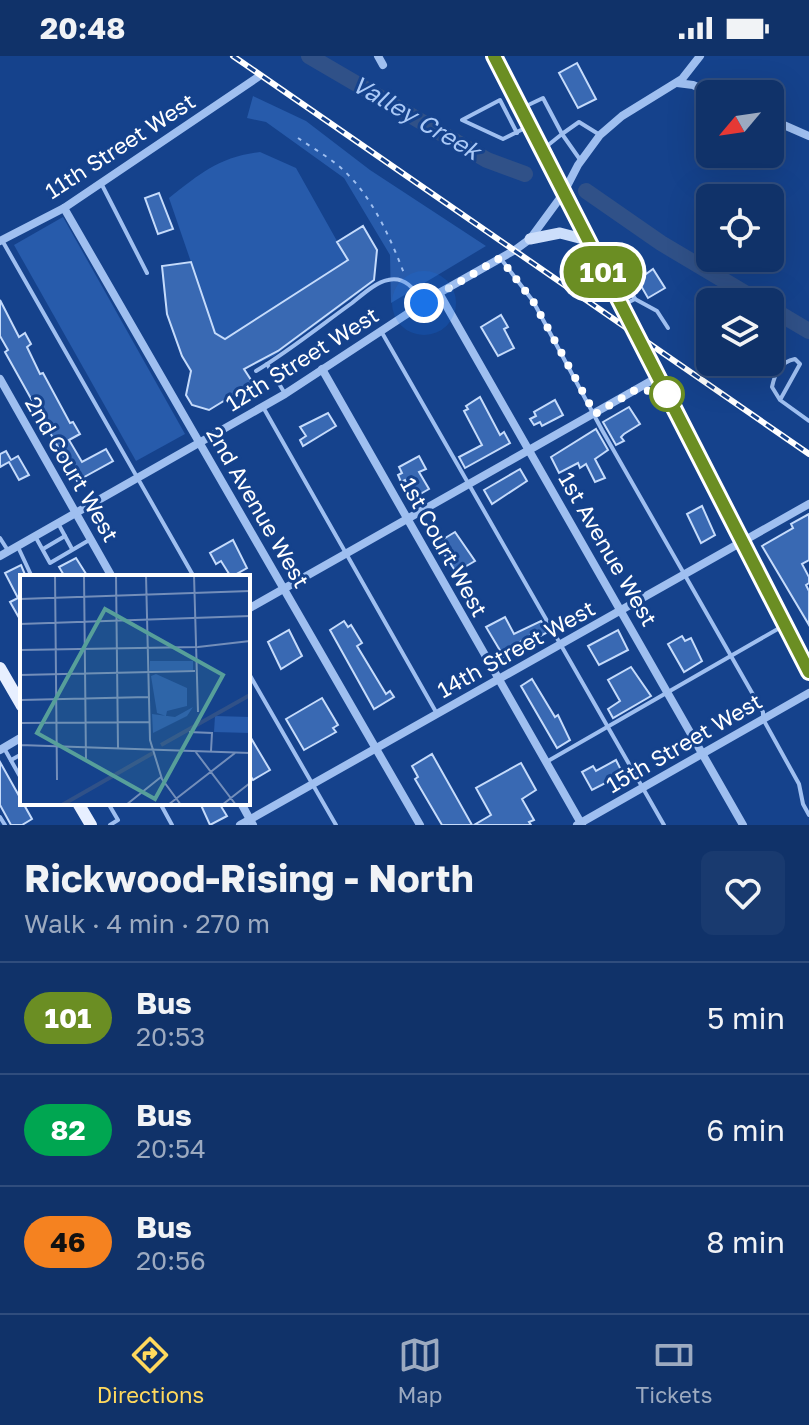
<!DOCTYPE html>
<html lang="en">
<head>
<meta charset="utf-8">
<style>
	body { margin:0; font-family:"Golos Text",sans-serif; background:#193a6f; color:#f1f3f6; height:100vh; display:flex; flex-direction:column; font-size:30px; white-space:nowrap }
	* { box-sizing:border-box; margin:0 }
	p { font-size:26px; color:#9caac0 }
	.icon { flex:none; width:44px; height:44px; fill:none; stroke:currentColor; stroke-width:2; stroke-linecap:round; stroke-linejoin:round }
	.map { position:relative; height:769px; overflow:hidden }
	.drawer { display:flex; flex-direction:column; background:#103269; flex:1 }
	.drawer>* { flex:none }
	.badge { padding:0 16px; border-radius:26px; font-size:28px; line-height:52px }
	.needle { width:52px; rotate:241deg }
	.tools { position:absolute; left:696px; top:24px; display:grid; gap:16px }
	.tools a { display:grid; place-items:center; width:88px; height:88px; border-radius:12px; background:#103269; box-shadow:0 8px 32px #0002,0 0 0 2px #304d7d; font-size:40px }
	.you { position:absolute; width:40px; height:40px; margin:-20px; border:6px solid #fff; border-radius:50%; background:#1a73e8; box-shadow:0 0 0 12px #1a73e833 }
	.map>.badge { position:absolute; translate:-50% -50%; box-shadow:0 0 0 4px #fff }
	.round { display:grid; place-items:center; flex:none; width:84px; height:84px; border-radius:12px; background:#193a6f }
	.headline { display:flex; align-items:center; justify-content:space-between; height:136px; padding:0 24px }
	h1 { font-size:38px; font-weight:700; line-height:60px }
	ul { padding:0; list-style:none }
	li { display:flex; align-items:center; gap:24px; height:112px; padding:0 24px; border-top:2px solid #304d7d }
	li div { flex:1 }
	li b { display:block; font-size:30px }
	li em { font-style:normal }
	li .badge { min-width:88px; font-weight:700; text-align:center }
	.status { display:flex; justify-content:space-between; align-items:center; height:56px; padding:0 40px; background:#103269; direction:ltr }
	.status svg { height:22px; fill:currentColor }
	.menu { display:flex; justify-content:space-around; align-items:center; height:112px; border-top:2px solid #304d7d; background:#103269; font-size:22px; color:#9caac0 }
	.menu a { display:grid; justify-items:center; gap:4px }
	.menu .on { color:#ffd95d }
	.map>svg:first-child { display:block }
	.green { fill:#275bab }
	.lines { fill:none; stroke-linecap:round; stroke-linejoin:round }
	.river { stroke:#305188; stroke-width:16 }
	.building { fill:#3969b3; stroke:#c5dbfb; stroke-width:2 }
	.path { stroke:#9fbff0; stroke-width:2; stroke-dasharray:4 6; stroke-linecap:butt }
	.service { stroke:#9fbff0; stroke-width:4 }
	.minor { stroke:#9fbff0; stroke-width:8 }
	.secondary { stroke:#ccdefb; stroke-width:11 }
	.primary { stroke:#e7efff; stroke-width:12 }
	.rail-casing { stroke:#fff; stroke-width:6 }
	.rail { stroke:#15428c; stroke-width:3; stroke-dasharray:9; stroke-linecap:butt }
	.line-casing { stroke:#fff; stroke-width:18 }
	.line { stroke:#6b8e23; stroke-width:12 }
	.walk { stroke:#fff; stroke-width:8; stroke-dasharray:0 14.4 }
	.stop-dot { fill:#fff; stroke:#6b8e23; stroke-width:4 }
	.labels { text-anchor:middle; stroke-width:6; stroke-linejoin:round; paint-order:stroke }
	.street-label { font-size:22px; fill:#fff; stroke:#15428c }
	.water-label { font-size:24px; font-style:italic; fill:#aac9f7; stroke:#15428c }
	.inset-river { fill:none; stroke:#305188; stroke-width:4 }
	.inset-road { fill:none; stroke:#738eba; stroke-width:2 }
	.view { fill:#579f9a; fill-opacity:0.15; stroke:#579f9a; stroke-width:4 }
	.inset-edge { fill:none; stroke:#fff; stroke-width:4 }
</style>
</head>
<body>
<div class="status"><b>20:48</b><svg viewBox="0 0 49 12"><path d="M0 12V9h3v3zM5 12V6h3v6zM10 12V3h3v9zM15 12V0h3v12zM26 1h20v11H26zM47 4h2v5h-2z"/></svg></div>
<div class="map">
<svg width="809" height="769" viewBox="0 0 809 769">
	<rect width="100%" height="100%" fill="#15428c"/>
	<g class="green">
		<path d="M 253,40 L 306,65 L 370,114 L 486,190 L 391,247 L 390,199 L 344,122 L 266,66 L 247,62 Z"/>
		<path d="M 260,96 L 296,112 L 337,185 L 363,170 L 377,194 L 374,226 L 274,300 L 223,323 L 245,315 L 253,327 L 209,354 L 192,349 L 186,339 L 191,315 C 171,284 162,246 162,210 L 191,206 L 169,142 C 201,117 219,101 260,96 Z"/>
		<path d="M 63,161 L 185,378 L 136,405 L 14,189 Z"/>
	</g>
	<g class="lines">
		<g class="river">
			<path d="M 309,0 L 487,104 L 525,118"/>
			<path d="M 586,135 L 661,187 L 760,246"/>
			<path d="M 770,252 L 809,275"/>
		</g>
	</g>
	<g class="building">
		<path d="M 577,7 L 596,43 L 578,52 L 559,17 Z"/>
		<path d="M 159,137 L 173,173 L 158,178 L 145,142 Z"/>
		<path d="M 363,170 L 377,194 L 374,224 L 278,295 L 244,313 L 253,327 L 209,354 L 192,349 L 186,339 L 191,315 L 182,300 L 167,258 L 162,210 L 191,206 L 215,277 L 225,283 L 348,204 L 337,186 Z"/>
		<path d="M 638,204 L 646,218 L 653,213 L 665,232 L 648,242 L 629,209 Z"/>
		<path d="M 0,244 L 19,281 L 25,277 L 31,288 L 27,291 L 40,318 L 43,317 L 70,367 L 73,366 L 80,378 L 69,384 L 82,406 L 106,393 L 113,405 L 77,425 L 5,296 L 8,294 L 0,280 Z"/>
		<path d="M 501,259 L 508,271 L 504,273 L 514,292 L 498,300 L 481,271 Z"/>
		<path d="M 480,341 L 500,379 L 504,376 L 510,387 L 465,412 L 459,401 L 482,389 L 464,355 L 468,353 L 466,350 Z"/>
		<path d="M 555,344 L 563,359 L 542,370 L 540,366 L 534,369 L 530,363 L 536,360 L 534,356 Z"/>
		<path d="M 629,351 L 640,368 L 624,378 L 621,381 L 624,385 L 616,389 L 603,366 Z"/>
		<path d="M 328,357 L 336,370 L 303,390 L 300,384 L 306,380 L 300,371 Z"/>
		<path d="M 596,373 L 608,394 L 595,403 L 605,422 L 595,426 L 586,408 L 580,412 L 578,407 L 559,417 L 551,401 Z"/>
		<path d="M 6,395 L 11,404 L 18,400 L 29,419 L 19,424 L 9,406 L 0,411 L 0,398 Z"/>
		<path d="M 419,400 L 426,413 L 419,416 L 429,433 L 415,441 L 405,424 L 401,426 L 398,419 L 402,417 L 399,411 Z"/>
		<path d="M 520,413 L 527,425 L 492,448 L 484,434 Z"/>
		<path d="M 702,450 L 715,479 L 701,487 L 687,458 Z"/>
		<path d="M 809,458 L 809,504 L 802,508 L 809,521 L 809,527 L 806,529 L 809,535 L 809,569 L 762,490 L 793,472 L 791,468 Z"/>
		<path d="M 455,476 L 475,505 L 456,516 L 437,487 Z"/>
		<path d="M 233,484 L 247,512 L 231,521 L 221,505 L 216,508 L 210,497 Z"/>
		<path d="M 76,502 L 88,521 L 65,521 L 59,511 Z"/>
		<path d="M 21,509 L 26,521 L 22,521 L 22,567 L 10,546 L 18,542 L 5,517 Z"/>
		<path d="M 505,561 L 514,578 L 541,565 L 548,576 L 535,583 L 532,578 L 520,586 L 522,590 L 504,601 L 486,571 Z"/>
		<path d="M 344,565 L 348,571 L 351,569 L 362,587 L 357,590 L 386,638 L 390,635 L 394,641 L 374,653 L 330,574 Z"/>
		<path d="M 289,574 L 302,600 L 281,613 L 268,586 Z"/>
		<path d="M 618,574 L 628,594 L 599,609 L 588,590 Z"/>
		<path d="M 682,580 L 685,585 L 691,582 L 702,605 L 684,616 L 668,588 Z"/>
		<path d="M 631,611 L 651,640 L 613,662 L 608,653 L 620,645 L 608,624 Z"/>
		<path d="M 532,623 L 555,661 L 558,659 L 570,684 L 557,692 L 521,630 Z"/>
		<path d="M 322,642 L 338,669 L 333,672 L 336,676 L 304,694 L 286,663 Z"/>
		<path d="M 248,677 L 270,714 L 253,724 L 248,716 Z"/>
		<path d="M 432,698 L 472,769 L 442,769 L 415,723 L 418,721 L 412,710 Z"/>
		<path d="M 616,704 L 623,718 L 592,734 L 582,716 L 593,710 L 596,715 Z"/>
		<path d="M 0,706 L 32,763 L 22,769 L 11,769 L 0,749 Z"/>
		<path d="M 521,707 L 536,734 L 522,743 L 534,764 L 529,766 L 531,769 L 474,769 L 491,759 L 476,732 Z"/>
		<path d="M 200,747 L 219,747 L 227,760 L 210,769 Z"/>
	</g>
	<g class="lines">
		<path class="path" d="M 298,82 C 311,91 327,100 340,111 C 372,139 390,181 405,220"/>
		<g class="service">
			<path d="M 770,41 L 773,39"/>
			<path d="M 522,52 L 543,42 L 562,78 L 579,66 L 600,79"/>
			<path d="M 517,77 L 500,44 L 462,64 L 503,83 L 527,71"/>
			<path d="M 542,94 L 562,78 L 581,105"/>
			<path d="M 101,127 L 147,217"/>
			<path d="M 3,186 L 194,521"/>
			<path d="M 501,203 L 533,245 L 602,374 L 763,656 L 763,663 L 799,728 L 803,748 L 809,759"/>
			<path d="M 611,229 L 624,222 L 635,243"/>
			<path d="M 623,249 L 635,243 L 657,255 L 668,272"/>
			<path d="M 381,275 L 664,769"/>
			<path d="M 267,308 L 284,336"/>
			<path d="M 256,315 C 289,295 320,270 352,247 C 362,239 376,226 388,224 C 405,220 414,233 422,245"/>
			<path d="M 780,344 L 800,308 L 795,303 C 780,306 775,317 772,331 L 780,344 L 809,365"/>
			<path d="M 263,351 L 436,656"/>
			<path d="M 59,469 L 72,493"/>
			<path d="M 35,480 L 50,507 L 91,483"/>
			<path d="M 0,482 L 7,493"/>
			<path d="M 18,491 L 32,521"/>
			<path d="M 43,493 L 65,480"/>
			<path d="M 248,616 L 336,769"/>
			<path d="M 4,692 L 22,724"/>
			<path d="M 11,704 L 22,698"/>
			<path d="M 548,705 L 783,570"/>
			<path d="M 108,747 L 118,764 L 110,769"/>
			<path d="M 160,747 L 172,769"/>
			<path d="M 0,761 L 5,769"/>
		</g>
		<g class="minor">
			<path d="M 378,0 L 383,9"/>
			<path d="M 677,27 L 693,29 L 713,38"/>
			<path d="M 770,63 L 809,80"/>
			<path d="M 64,152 L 420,769"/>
			<path d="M 0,185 L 64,152 L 258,21"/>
			<path d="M 439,237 L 743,769"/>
			<path d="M 322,313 L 582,769"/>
			<path d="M 0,323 L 112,521"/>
			<path d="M 0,500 L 285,338 L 439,237 L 515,194 L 530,183 L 563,138 L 578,109 L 600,79 L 622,60 L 682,23 L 700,0"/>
			<path d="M 248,553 L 658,321"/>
			<path d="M 0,694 L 22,681"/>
			<path d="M 241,747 L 253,769"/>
			<path d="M 240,769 L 809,448"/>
			<path d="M 577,769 L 809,637"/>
		</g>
		<g class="secondary">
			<path d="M 494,0 L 809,616"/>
			<path d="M 530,183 L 560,177 L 587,184"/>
		</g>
		<g class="primary">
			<path d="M 0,612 L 22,650"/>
			<path d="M 78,747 L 91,769"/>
		</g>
		<defs>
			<path id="rail" d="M 233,0 L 809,398"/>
		</defs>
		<use href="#rail" class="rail-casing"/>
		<use href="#rail" class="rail"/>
	</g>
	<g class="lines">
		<defs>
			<path id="line" d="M 494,0 L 809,616"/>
		</defs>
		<use href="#line" class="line-casing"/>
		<use href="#line" class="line"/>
		<path class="walk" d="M 424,247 L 500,202 L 533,245 L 595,358 L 637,333 L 667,338"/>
	</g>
	<circle class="stop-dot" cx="667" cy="338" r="16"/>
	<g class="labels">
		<g class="street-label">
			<text transform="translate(120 90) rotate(-33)" y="8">11th Street West</text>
			<text transform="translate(302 303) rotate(-32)" y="8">12th Street West</text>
			<text transform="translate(72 413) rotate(60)" y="8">2nd Court West</text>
			<text transform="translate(258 451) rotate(60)" y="8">2nd Avenue West</text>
			<text transform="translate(444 491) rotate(61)" y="8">1st Court West</text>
			<text transform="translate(608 493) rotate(60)" y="8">1st Avenue West</text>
			<text transform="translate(516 593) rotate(-29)" y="8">14th Street West</text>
			<text transform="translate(684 687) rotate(-30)" y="8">15th Street West</text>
		</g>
		<g class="water-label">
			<text transform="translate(416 62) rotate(30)" y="8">Valley Creek</text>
		</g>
	</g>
	<g transform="translate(20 519)">
		<rect width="230" height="230" fill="#15428c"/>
		<path d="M 130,86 L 173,86 L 173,95 L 130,96 ZM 136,99 L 167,113 L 167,131 L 147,136 L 146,141 L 137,138 L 131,101 ZM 173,132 L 167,141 L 133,158 L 132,139 L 155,142 ZM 195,141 L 230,142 L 230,158 L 194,157 Z" fill="#275bab"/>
		<path class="inset-river" d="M 141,170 L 230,120M 42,230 L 133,178"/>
		<path class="inset-road" d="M 35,0 L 37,205M 64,0 L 66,187M 96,0 L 98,173M 126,0 L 130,165 L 142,204 L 161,230M 174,0 L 178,137M 0,3 L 0,185M 0,24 L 230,16M 0,49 L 230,41M 0,75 L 178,72 L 230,66M 0,100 L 175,96M 1,125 L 128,122M 0,148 L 130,147M 169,157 L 192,158 L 191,176M 0,170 L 230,178M 175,176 L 216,230M 106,230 L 141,202M 148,230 L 215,178M 202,230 L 230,208"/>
		<path class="view" d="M 85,34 L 203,100 L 135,224 L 17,158 Z"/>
		<rect width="230" height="230" class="inset-edge"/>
	</g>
</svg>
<div class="tools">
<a><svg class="needle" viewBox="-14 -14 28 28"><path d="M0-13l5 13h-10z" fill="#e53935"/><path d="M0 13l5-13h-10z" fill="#9caac0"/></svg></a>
<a><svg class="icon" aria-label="locate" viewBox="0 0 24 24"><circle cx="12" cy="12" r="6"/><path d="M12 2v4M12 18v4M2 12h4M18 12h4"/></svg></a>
<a><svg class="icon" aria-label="layers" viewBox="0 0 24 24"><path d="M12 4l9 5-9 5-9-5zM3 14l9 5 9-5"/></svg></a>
</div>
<div class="you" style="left:424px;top:247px"></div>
<b class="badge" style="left:603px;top:216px;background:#6b8e23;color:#fff">101</b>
</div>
<section class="drawer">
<div class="headline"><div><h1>Rickwood-Rising - North</h1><p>Walk · 4 min · 270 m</p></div><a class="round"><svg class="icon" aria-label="heart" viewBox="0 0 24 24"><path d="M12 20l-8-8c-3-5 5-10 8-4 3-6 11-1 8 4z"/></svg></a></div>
<ul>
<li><span class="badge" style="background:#6b8e23;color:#fff">101</span><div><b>Bus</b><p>20:53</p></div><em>5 min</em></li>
<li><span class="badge" style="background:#00a651;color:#fff">82</span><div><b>Bus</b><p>20:54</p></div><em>6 min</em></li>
<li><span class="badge" style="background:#f58220;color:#111">46</span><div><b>Bus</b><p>20:56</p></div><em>8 min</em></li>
</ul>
</section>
<nav class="menu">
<a class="on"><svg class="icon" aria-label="directions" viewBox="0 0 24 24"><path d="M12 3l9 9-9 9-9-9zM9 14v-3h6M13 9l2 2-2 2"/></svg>Directions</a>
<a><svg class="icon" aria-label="map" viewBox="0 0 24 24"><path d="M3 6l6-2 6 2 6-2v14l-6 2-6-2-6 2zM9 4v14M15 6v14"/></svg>Map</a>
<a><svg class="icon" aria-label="tickets" viewBox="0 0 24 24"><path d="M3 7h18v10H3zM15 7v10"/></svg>Tickets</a>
</nav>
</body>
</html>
